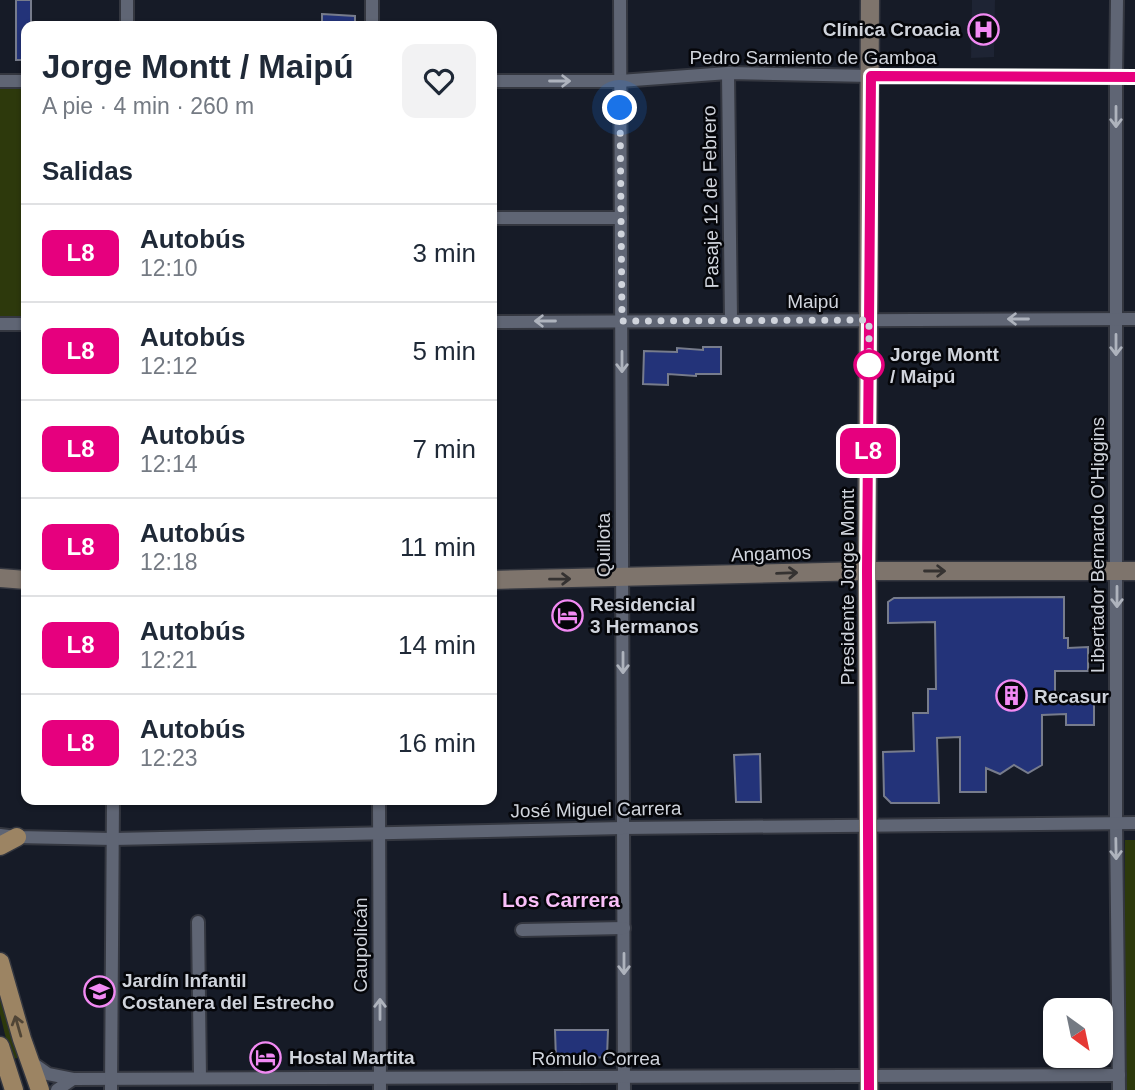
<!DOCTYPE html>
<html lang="es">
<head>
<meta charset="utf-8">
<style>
	body { margin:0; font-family:Helvetica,sans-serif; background:#f2f2f3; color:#1f2937; height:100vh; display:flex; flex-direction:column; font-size:26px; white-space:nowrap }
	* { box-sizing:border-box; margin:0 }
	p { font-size:23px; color:#747a83 }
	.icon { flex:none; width:38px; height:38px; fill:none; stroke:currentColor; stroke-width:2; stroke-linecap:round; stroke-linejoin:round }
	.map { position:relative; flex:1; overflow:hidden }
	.sheet { position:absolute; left:21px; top:21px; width:476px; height:784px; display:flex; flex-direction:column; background:#fff; border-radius:14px; box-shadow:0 2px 5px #0004 }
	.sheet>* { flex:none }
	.badge { padding:0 14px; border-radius:10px; font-size:24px; line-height:46px }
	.needle { width:46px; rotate:147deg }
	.tools { position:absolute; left:1043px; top:998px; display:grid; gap:14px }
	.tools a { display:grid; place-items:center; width:70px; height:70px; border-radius:14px; background:#fff; box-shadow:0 2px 5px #0004; font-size:35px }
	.you { position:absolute; width:35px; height:35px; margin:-18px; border:5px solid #fff; border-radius:50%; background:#1a73e8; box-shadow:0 0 0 10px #1a73e833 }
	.map>.badge { position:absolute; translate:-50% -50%; box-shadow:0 0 0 4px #fff }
	h2 { padding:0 21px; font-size:26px; line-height:63px }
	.round { display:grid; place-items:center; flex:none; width:74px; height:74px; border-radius:14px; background:#f2f2f3 }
	.overview { display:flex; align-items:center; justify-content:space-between; height:119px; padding:0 21px }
	h1 { font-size:33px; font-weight:700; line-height:52px }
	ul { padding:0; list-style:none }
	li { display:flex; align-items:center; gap:21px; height:98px; padding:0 21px; border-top:2px solid #e0e1e3 }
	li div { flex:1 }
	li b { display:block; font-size:26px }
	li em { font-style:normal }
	li .badge { min-width:77px; font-weight:700; text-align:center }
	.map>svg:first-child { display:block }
	.built { fill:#1e2434 }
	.green { fill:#2d390c }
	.building { fill:#233379; stroke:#777c8c; stroke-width:2 }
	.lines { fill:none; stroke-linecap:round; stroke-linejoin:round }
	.street-casing { stroke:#343740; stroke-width:16 }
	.secondary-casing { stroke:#343740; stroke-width:21 }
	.primary-casing { stroke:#343740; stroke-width:21 }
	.street { stroke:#5f6574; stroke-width:12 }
	.secondary { stroke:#7e746c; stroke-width:18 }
	.primary { stroke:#9c8463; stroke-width:18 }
	.oneway { stroke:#aeb3bd }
	.oneway2 { stroke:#353231 }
	.oneway3 { stroke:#504536 }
	.line-casing { stroke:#fff; stroke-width:16 }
	.line { stroke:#e6007e; stroke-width:10 }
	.walk { stroke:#d0d4dc; stroke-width:7; stroke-dasharray:0 12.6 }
	.stop-dot { fill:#fff; stroke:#e6007e; stroke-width:3.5 }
	.labels { text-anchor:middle; stroke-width:5; stroke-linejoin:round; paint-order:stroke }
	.poi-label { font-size:19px; font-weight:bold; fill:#d0d4dc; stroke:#05060a; text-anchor:start }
	.street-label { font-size:19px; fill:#d0d4dc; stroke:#05060a }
	.stop-label { font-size:19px; font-weight:bold; fill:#d0d4dc; stroke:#05060a; text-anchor:start }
	.neighbourhood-label { font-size:21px; font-weight:bold; fill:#f9bff8; stroke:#05060a }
</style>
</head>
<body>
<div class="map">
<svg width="1135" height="1090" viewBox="0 0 1135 1090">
	<rect width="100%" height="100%" fill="#161b27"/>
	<path class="built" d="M 972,0 L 995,0 L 994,57 L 971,58 Z"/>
	<g class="green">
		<rect x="0" y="89" width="26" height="234"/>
		<rect x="1125" y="840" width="10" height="250"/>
		<path d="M 0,993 L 18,1058 L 11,1059 L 0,1014 Z"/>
	</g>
	<g class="building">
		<path d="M 16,0 L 31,0 L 31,26 L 26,26 L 26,60 L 16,60 Z"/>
		<path d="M 322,14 L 355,16 L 355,26 L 322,26 Z"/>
		<path d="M 703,347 L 721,347 L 721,374 L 696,374 L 696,376 L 668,374 L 668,385 L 643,384 L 644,351 L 677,352 L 677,348 L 703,350 Z"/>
		<path d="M 1064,597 L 1064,638 L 1068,638 L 1068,648 L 1088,647 L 1088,671 L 1055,671 L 1055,693 L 1094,693 L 1094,725 L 1066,725 L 1066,714 L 1042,715 L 1042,765 L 1028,773 L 1014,765 L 1000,774 L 986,768 L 986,792 L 960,792 L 960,737 L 937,738 L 939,803 L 891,803 L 884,796 L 883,752 L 914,751 L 913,713 L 928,713 L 928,689 L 936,689 L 935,622 L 888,623 L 888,602 L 894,598 Z"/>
		<path d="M 760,754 L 761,802 L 736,802 L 734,755 Z"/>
		<path d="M 555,1030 L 608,1030 L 607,1057 L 556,1060 Z"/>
	</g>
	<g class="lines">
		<defs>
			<g id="street">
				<path d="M 620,0 L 624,1090"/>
				<path d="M 1117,0 L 1116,77 L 1116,823 L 1119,1090"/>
				<path d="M 127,26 L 127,0"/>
				<path d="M 372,26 L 372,0"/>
				<path d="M 728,73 L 731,320"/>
				<path d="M 0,81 L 26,81"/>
				<path d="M 492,81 L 620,81 L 728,73 L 871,76 L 1135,77"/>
				<path d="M 492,218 L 621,218"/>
				<path d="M 492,322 L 1135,319"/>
				<path d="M 0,324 L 26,324"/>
				<path d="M 379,800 L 380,1090"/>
				<path d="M 0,835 L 17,837 L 113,839 L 623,828 L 1135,823"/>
				<path d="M 198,922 L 200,1078"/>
				<path d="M 522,930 L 624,928"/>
				<path d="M 31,1062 L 48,1074 L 73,1079 L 1119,1075"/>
				<path d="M 57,1090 L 73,1079"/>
				<path d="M 111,1090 L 113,800"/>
			</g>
			<g id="secondary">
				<path d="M 0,578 L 26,580"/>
				<path d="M 492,580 L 867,571 L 1135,571"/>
				<path d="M 869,1090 L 867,571 L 870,0"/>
			</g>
			<g id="primary">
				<path d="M 0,846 L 17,837"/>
				<path d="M 0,962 L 22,1039 L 40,1090"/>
				<path d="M 0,1046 L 14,1090"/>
			</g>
		</defs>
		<use href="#street" class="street-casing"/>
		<use href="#secondary" class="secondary-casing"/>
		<use href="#primary" class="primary-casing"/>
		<use href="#street" class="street"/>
		<use href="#secondary" class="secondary"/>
		<use href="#primary" class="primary"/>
	</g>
	<defs><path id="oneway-shaft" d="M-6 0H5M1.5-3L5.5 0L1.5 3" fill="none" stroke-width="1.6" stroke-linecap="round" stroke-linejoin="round" transform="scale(1.75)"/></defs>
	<g class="oneway">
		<use href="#oneway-shaft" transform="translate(560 81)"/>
		<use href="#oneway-shaft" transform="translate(1116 117) rotate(90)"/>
		<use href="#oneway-shaft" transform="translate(1018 319) rotate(180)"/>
		<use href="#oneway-shaft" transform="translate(545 321) rotate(180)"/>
		<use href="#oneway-shaft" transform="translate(1116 345) rotate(90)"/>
		<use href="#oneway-shaft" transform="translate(622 362) rotate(90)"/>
		<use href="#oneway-shaft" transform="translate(1117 597) rotate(90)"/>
		<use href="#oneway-shaft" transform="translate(623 663) rotate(90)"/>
		<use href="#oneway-shaft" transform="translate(1116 849) rotate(89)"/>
		<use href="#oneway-shaft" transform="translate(624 964) rotate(90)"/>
		<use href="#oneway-shaft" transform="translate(380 1009) rotate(-90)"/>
	</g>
	<g class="oneway2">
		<use href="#oneway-shaft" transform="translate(935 571)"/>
		<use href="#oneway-shaft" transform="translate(787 573) rotate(-2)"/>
		<use href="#oneway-shaft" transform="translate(560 579) rotate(-1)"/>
	</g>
	<use class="oneway3" href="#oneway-shaft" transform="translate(18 1026) rotate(-106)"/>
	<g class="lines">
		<defs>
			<path id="line" d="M 869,1090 L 867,571 L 871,76 L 1135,77"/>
		</defs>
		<use href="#line" class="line-casing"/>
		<use href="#line" class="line"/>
		<path class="walk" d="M 620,108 L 622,321 L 869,320 L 869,376 L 869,365"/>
	</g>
	<defs>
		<symbol id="hospital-ring" viewBox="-11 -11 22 22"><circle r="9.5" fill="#05060a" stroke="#f28af3" stroke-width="1.5"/><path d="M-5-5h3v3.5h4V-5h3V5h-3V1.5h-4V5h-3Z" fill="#f28af3"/></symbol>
		<symbol id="hotel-ring" viewBox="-11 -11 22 22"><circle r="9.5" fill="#05060a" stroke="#f28af3" stroke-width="1.5"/><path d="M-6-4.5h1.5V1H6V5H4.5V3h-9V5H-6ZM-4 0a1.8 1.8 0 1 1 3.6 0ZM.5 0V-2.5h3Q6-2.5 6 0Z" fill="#f28af3"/></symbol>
		<symbol id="building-ring" viewBox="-11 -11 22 22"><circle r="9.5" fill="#05060a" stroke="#f28af3" stroke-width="1.5"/><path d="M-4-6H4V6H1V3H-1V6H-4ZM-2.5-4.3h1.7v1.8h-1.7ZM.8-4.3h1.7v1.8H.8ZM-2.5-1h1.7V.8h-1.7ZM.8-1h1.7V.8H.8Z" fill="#f28af3"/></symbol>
		<symbol id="school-ring" viewBox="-11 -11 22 22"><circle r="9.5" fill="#05060a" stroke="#f28af3" stroke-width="1.5"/><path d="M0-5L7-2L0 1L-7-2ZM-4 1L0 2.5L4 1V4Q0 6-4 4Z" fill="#f28af3"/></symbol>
	</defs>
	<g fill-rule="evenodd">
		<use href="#hospital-ring" x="966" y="12" width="35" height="35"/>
		<use href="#hotel-ring" x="550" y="598" width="35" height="35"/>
		<use href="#building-ring" x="994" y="678" width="35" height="35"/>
		<use href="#school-ring" x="82" y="974" width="35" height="35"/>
		<use href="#hotel-ring" x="248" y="1040" width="35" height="35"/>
	</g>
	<circle class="stop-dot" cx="869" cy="365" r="14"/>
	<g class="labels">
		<g class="poi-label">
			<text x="960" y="36" text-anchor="end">Clínica Croacia</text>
			<text x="590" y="611">Residencial<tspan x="590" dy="22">3 Hermanos</tspan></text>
			<text x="1034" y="703">Recasur</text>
			<text x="122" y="987">Jardín Infantil<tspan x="122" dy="22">Costanera del Estrecho</tspan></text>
			<text x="289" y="1064">Hostal Martita</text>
		</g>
		<g class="street-label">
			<text x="813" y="64">Pedro Sarmiento de Gamboa</text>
			<text transform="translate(710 197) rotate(-91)" y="7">Pasaje 12 de Febrero</text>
			<text x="813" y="308">Maipú</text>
			<text transform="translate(603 545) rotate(-90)" y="7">Quillota</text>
			<text transform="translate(1097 545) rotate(-90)" y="7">Libertador Bernardo O'Higgins</text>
			<text transform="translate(771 553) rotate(-2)" y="7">Angamos</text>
			<text transform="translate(847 587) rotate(-90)" y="7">Presidente Jorge Montt</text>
			<text transform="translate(596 809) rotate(-1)" y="7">José Miguel Carrera</text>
			<text transform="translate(360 945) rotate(-90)" y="7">Caupolicán</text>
			<text x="596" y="1065">Rómulo Correa</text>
		</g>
		<g class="stop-label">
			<text x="890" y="361">Jorge Montt<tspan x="890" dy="22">/ Maipú</tspan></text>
		</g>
		<g class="neighbourhood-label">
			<text x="561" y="907">Los Carrera</text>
		</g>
	</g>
</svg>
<div class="tools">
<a><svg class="needle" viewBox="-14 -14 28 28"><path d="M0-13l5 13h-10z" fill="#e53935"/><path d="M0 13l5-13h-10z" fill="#747a83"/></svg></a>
</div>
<div class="you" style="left:620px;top:108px"></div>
<b class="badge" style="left:868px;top:451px;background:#e6007e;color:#fff">L8</b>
<section class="sheet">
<div class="overview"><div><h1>Jorge Montt / Maipú</h1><p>A pie · 4 min · 260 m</p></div><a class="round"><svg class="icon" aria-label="heart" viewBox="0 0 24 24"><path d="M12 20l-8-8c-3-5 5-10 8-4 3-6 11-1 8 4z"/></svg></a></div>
<h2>Salidas</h2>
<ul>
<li><span class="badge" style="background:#e6007e;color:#fff">L8</span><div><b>Autobús</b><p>12:10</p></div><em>3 min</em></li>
<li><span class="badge" style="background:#e6007e;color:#fff">L8</span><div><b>Autobús</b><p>12:12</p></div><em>5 min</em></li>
<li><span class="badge" style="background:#e6007e;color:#fff">L8</span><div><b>Autobús</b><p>12:14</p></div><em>7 min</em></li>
<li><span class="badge" style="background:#e6007e;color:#fff">L8</span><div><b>Autobús</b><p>12:18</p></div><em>11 min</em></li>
<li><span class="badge" style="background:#e6007e;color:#fff">L8</span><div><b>Autobús</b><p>12:21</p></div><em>14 min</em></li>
<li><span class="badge" style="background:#e6007e;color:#fff">L8</span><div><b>Autobús</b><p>12:23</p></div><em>16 min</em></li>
</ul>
</section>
</div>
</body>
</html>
